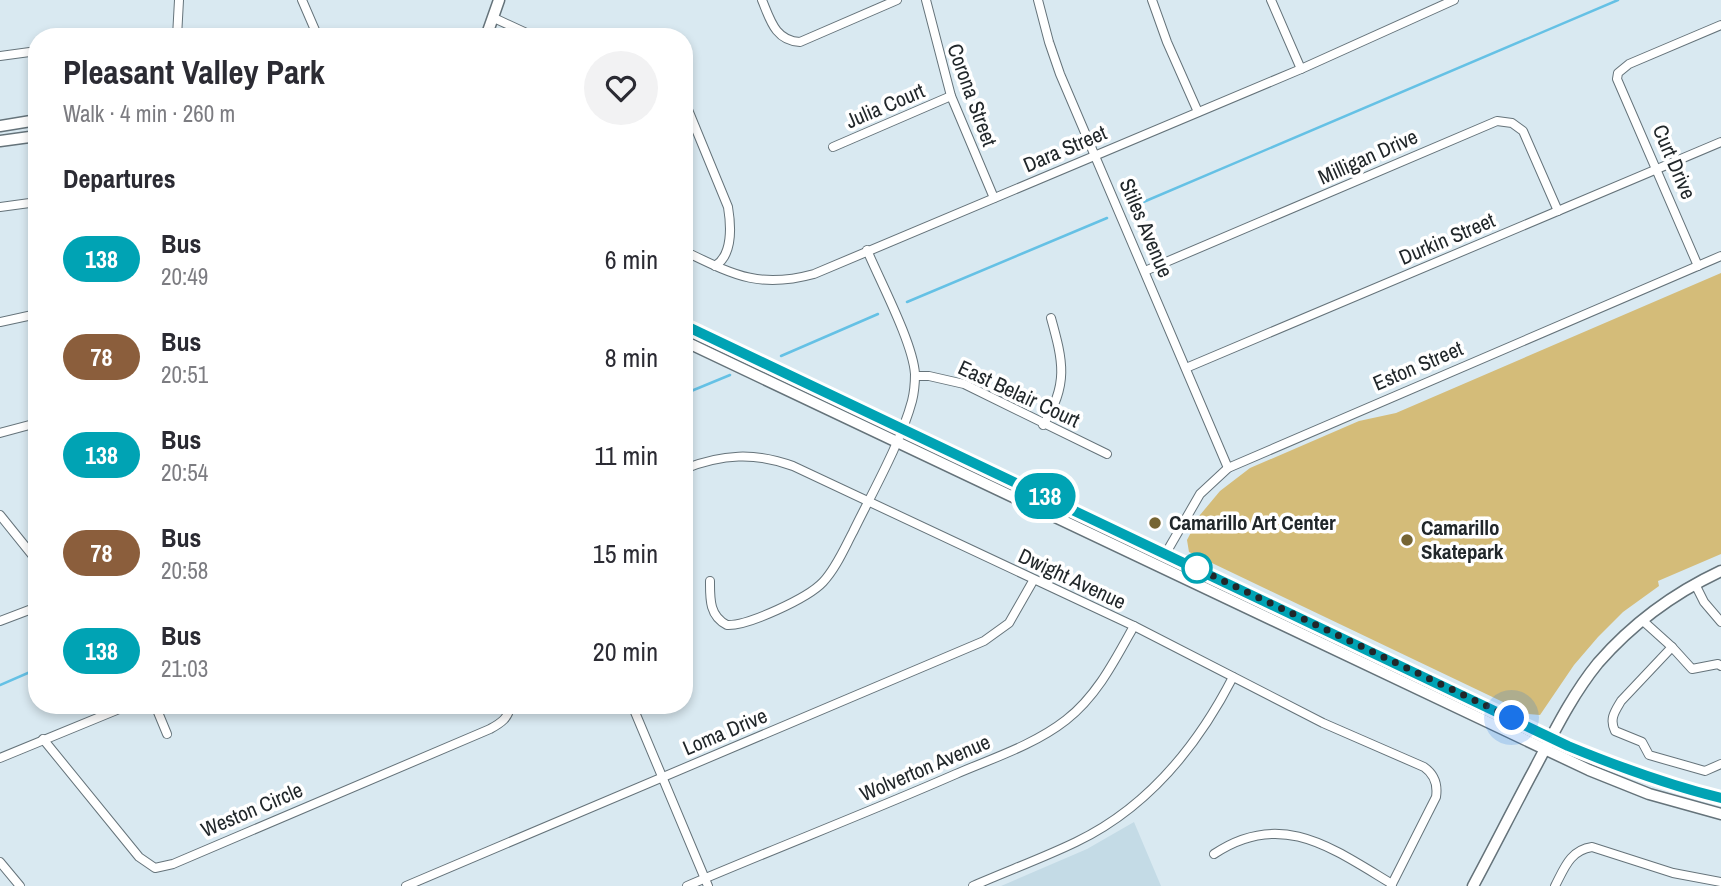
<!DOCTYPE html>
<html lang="en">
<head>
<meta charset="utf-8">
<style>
	body { margin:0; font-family:"Archivo Narrow",sans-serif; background:#f2f2f3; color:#2b2b33; height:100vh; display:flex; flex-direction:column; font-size:26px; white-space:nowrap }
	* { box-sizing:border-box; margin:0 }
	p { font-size:23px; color:#7c7c81 }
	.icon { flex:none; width:38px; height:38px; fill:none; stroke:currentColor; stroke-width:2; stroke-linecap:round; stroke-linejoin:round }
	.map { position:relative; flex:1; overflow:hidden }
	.details { position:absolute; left:28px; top:28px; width:665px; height:686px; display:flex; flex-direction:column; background:#fff; border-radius:28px; box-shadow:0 4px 10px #0003 }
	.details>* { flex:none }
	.badge { padding:0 14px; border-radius:23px; font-size:24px; line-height:46px }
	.you { position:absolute; width:35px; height:35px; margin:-18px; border:5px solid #fff; border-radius:50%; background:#1a73e8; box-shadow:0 0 0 10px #1a73e833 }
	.map>.badge { position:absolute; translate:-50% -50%; box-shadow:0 0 0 4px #fff }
	h2 { padding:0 35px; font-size:26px; line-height:63px }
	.round { display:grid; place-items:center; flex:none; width:74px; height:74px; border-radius:37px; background:#f2f2f3 }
	.overview { display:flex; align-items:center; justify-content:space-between; height:119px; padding:0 35px }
	h1 { font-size:33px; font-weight:800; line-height:52px }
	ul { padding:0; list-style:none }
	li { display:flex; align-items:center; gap:21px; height:98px; padding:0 35px }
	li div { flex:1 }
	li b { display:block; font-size:26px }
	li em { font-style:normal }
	li .badge { min-width:77px; font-weight:700; text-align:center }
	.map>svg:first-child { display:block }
	.built { fill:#c4dbe6 }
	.green { fill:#d4bc79 }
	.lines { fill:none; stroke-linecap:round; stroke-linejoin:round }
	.stream { stroke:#65c1e5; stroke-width:2.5 }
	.minor-casing { stroke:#65737a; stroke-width:10 }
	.secondary-casing { stroke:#65737a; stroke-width:13 }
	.minor { stroke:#fff; stroke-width:8 }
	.secondary { stroke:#fff; stroke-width:10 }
	.line-casing { stroke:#fff; stroke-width:16 }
	.line { stroke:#00a3b4; stroke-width:10 }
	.walk { stroke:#21272a; stroke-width:7; stroke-dasharray:0 12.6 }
	.poi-dot { fill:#766533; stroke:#fff; stroke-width:2.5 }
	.stop-dot { fill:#fff; stroke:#00a3b4; stroke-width:3.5 }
	.labels { text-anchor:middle; stroke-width:7; stroke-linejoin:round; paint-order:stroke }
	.street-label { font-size:21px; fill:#21272a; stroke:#fff }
	.poi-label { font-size:21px; font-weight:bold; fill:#21272a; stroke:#fff; text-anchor:start }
</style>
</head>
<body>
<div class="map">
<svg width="1721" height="886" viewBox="0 0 1721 886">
	<rect width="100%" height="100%" fill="#d9e9f1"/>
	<path class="built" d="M 1134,822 L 1161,886 L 1001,886 L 1087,849 Z"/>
	<path class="green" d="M 1721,273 L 1721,554 L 1658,581 L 1659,586 L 1623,612 L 1598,637 L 1574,665 L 1540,715 L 1528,714 L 1189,552 L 1187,540 L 1200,515 L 1220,491 L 1250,468 L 1359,421 L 1396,413 Z"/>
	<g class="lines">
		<g class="stream">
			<path d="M 1134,206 L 1618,0"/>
			<path d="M 907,302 L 1107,218"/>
			<path d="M 781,356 L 878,314"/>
			<path d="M 684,394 L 730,375"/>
			<path d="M 0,685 L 37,669"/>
		</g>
		<defs>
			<g id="minor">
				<path d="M 302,0 L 318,37"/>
				<path d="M 762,0 C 770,19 775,41 800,42 L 897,0"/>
				<path d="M 926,0 L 951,96 L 994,198"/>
				<path d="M 1038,0 L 1049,42 L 1060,74 L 1228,468"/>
				<path d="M 1152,0 L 1167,42 L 1198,112"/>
				<path d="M 1271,0 L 1301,69"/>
				<path d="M 494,18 L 535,37"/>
				<path d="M 177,37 L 179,0"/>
				<path d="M 0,56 L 37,51"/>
				<path d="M 684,100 L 728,207 C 731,225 733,255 715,266"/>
				<path d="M 833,147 L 951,96"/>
				<path d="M 0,207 L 37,202"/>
				<path d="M 684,251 C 734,275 759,289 814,274 L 1301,69 L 1454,0"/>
				<path d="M 1698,266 L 1617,79 L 1618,73 L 1629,64 L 1721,25"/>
				<path d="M 1145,271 L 1497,121 L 1512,123 L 1523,131 L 1558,211"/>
				<path d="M 0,322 L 37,314"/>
				<path d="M 1186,368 L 1721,142"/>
				<path d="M 915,376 L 929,376 L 964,384 L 1107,454"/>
				<path d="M 1043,425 C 1069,385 1063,361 1051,318"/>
				<path d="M 0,433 L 37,423"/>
				<path d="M 684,469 C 722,454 755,452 793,466 L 1134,626 L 1323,723 L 1424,767 C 1434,774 1438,784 1436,797 L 1391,886"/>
				<path d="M 0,515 L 37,561"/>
				<path d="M 1166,553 L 1200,494 L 1228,468 L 1721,256"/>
				<path d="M 710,581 C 710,598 709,616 727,625 C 748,626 808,598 823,582 C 836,568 844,549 853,532 C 872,493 901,442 912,401 C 914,393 915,382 915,374 C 913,343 880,281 867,250"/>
				<path d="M 1695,584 L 1704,602 L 1721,622"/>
				<path d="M 1642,620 L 1672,647 L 1692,669 L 1718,664 L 1721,666"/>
				<path d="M 0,621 L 37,607"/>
				<path d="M 1672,647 L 1621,701 C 1615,711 1609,719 1615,731 L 1642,742 L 1649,755 L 1705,771 L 1721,764"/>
				<path d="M 155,705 L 167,734"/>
				<path d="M 632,705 L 708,886"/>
				<path d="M 43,739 L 139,857 L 155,868 L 173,864 L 490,729 C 501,723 509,718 510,705"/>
				<path d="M 0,758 L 129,705"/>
				<path d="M 1214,854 C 1281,809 1332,848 1392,884"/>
				<path d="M 0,862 L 20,886"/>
				<path d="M 406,886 L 984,641 L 1009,623 L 1033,581"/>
				<path d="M 687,886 C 776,848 867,813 956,774 C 993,758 1034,745 1066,720 C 1097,696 1115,660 1134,626"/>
				<path d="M 973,886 C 1007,871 1043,858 1076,842 C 1147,808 1198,745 1233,677"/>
				<path d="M 1555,886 C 1564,869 1570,850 1592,847 L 1673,873 L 1721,882"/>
			</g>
			<g id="secondary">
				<path d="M 486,37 L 499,0"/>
				<path d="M 0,126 L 37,120"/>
				<path d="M 0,141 L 37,136"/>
				<path d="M 684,325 L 1568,746 C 1619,767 1668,785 1721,798"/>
				<path d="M 684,341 L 1589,770 L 1649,794 L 1721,814"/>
				<path d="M 1473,886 C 1494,847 1514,807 1535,768 C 1554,732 1572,695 1598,663 C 1632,624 1674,593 1721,571"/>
			</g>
		</defs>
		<use href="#minor" class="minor-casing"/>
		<use href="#secondary" class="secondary-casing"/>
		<use href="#minor" class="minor"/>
		<use href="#secondary" class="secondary"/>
	</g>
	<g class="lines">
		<defs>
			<path id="line" d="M 684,325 L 1568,746 C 1619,767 1668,785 1721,798"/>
		</defs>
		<use href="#line" class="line-casing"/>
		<use href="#line" class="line"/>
		<path class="walk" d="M 1197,568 L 1188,564 L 1512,718"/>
	</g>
	<g class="poi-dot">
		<circle cx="1155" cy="523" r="7"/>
		<circle cx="1407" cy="540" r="7"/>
	</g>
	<circle class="stop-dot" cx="1197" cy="568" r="14"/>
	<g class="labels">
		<g class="street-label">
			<text transform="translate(972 95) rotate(70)" y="7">Corona Street</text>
			<text transform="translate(885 106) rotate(-23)" y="7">Julia Court</text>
			<text transform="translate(1065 149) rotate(-23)" y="7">Dara Street</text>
			<text transform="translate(1368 157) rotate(-24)" y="7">Milligan Drive</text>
			<text transform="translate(1674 162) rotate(67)" y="7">Curt Drive</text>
			<text transform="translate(1146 228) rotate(67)" y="7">Stiles Avenue</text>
			<text transform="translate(1447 239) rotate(-23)" y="7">Durkin Street</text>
			<text transform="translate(1418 366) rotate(-23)" y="7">Eston Street</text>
			<text transform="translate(1019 394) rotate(25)" y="7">East Belair Court</text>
			<text transform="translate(1072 579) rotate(25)" y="7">Dwight Avenue</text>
			<text transform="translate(725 732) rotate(-23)" y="7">Loma Drive</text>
			<text transform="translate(925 768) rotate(-23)" y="7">Wolverton Avenue</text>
			<text transform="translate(252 810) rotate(-23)" y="7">Weston Circle</text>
		</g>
		<g class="poi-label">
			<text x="1169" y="530">Camarillo Art Center</text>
			<text x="1421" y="535">Camarillo<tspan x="1421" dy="24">Skatepark</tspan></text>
		</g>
	</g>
</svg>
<div class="you" style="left:1512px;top:718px"></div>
<b class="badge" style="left:1045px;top:496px;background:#00a3b4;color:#fff">138</b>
<section class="details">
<div class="overview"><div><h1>Pleasant Valley Park</h1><p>Walk · 4 min · 260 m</p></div><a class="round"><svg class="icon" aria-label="heart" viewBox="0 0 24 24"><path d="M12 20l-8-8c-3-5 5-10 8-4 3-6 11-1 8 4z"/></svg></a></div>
<h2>Departures</h2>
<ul>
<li><span class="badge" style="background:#00a3b4;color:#fff">138</span><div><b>Bus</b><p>20:49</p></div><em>6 min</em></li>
<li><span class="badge" style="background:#8b5e3c;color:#fff">78</span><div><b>Bus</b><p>20:51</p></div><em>8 min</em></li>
<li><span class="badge" style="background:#00a3b4;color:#fff">138</span><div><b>Bus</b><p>20:54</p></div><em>11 min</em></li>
<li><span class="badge" style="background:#8b5e3c;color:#fff">78</span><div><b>Bus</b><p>20:58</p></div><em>15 min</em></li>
<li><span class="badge" style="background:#00a3b4;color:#fff">138</span><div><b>Bus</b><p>21:03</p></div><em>20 min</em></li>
</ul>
</section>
</div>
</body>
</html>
